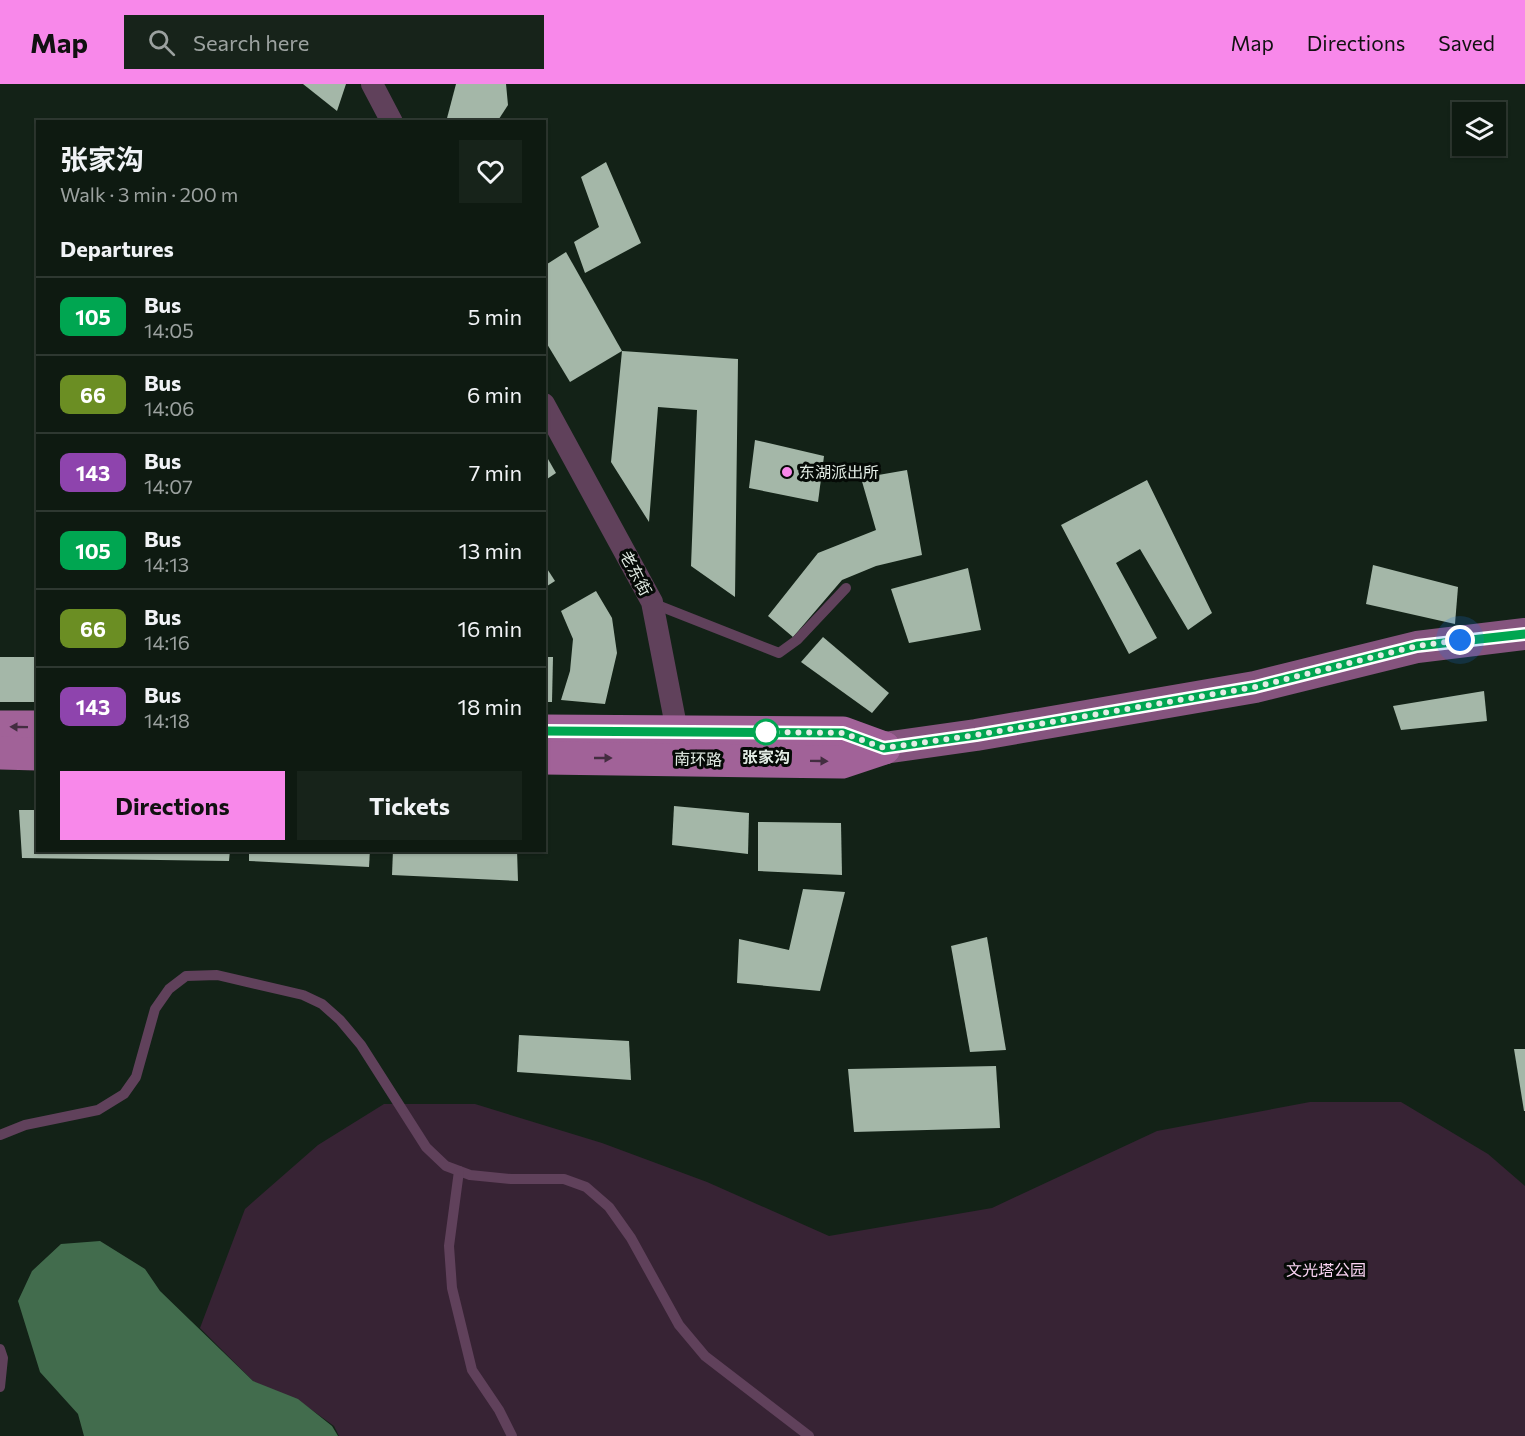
<!DOCTYPE html>
<html lang="en">
<head>
<meta charset="utf-8">
<style>
	body { margin:0; font-family:Commissioner,"Noto Sans SC",sans-serif; background:#17231a; color:#f1f3f6; height:100vh; display:flex; flex-direction:column; font-size:22px; white-space:nowrap }
	* { box-sizing:border-box; margin:0 }
	p { font-size:20px; color:#9ba19f }
	.icon { flex:none; width:33px; height:33px; fill:none; stroke:currentColor; stroke-width:2; stroke-linecap:round; stroke-linejoin:round }
	.map { position:relative; flex:1; overflow:hidden }
	.drawer { position:absolute; left:36px; top:36px; width:510px; height:732px; display:flex; flex-direction:column; background:#0e1a11; border-radius:0px; box-shadow:0 2px 4px #0004,0 0 0 2px #2e3831 }
	.drawer>* { flex:none }
	.badge { padding:0 12px; border-radius:9px; font-size:21px; line-height:39px }
	.controls { position:absolute; left:1452px; top:18px; display:grid; gap:12px }
	.controls a { display:grid; place-items:center; width:54px; height:54px; border-radius:0px; background:#0e1a11; box-shadow:0 2px 4px #0004,0 0 0 2px #2e3831; font-size:30px }
	.you { position:absolute; width:30px; height:30px; margin:-15px; border:4px solid #fff; border-radius:50%; background:#1a73e8; box-shadow:0 0 0 9px #1a73e833 }
	.map>.badge { position:absolute; translate:-50% -50%; box-shadow:0 0 0 3px #fff }
	h2 { padding:0 24px; font-size:22px; line-height:54px }
	.round { display:grid; place-items:center; flex:none; width:63px; height:63px; border-radius:0px; background:#17231a }
	.head { display:flex; align-items:center; justify-content:space-between; height:102px; padding:0 24px }
	h1 { font-size:28px; font-weight:700; line-height:45px }
	.button { display:flex; gap:12px; margin-top:auto; padding:12px 24px }
	.button a { flex:1; height:69px; border-radius:0px; background:#f888ea; color:#111; font-size:24px; font-weight:700; line-height:69px; text-align:center }
	.button a+a { background:#17231a; color:#f1f3f6 }
	ul { padding:0; list-style:none }
	li { display:flex; align-items:center; gap:18px; height:78px; padding:0 24px; border-top:2px solid #2e3831 }
	li div { flex:1 }
	li b { display:block; font-size:22px }
	li em { font-style:normal }
	li .badge { min-width:66px; font-weight:700; text-align:center }
	header { display:flex; align-items:center; gap:36px; box-sizing:border-box; height:84px; padding:0 30px; background:#f888ea; color:#111 }
	header strong { font-size:28px }
	nav { display:flex; gap:33px; margin-inline-start:auto; font-size:21px }
	.search { width:420px; height:54px; background:#17231a; display:flex; align-items:center; gap:15px; box-sizing:border-box; padding:0 21px; border-radius:0px; color:#9ba19f; font-size:22px }
	.map>svg:first-child { display:block }
	.green { fill:#372334 }
	.water { fill:#426c4d }
	.building { fill:#a4b7a8 }
	.lines { fill:none; stroke-linecap:round; stroke-linejoin:round }
	.lane { stroke:#60415b; stroke-width:10 }
	.street { stroke:#60415b; stroke-width:22 }
	.secondary { stroke:#85547e; stroke-width:32 }
	.primary { stroke:#a16298; stroke-width:33 }
	.oneway { fill:#432d40 }
	.line-casing { stroke:#fff; stroke-width:14 }
	.line { stroke:#00a651; stroke-width:9 }
	.walk { stroke:#e2ece4; stroke-width:6; stroke-dasharray:0 10.8 }
	.poi-dot { fill:#f888ea; stroke:#050a06; stroke-width:2 }
	.stop-dot { fill:#fff; stroke:#00a651; stroke-width:3 }
	.labels { text-anchor:middle; stroke-width:6; stroke-linejoin:round; paint-order:stroke }
	.poi-label { font-size:16px; fill:#e2ece4; stroke:#050a06; text-anchor:start }
	.street-label { font-size:16px; fill:#e2ece4; stroke:#050a06 }
	.stop-label { font-size:16px; font-weight:bold; fill:#e2ece4; stroke:#050a06 }
	.park-label { font-size:16px; fill:#fad4f3; stroke:#050a06 }
</style>
</head>
<body>
<header>
<strong>Map</strong>
<div class="search"><svg class="icon" aria-label="search" viewBox="0 0 24 24"><circle cx="10" cy="10" r="6"/><path d="M15 15l6 6"/></svg>Search here</div>
<nav><a>Map</a><a>Directions</a><a>Saved</a></nav>
</header>
<div class="map">
<svg width="1525" height="1352" viewBox="0 0 1525 1352">
	<rect width="100%" height="100%" fill="#132217"/>
	<path class="green" d="M 1310,1018 L 1401,1018 L 1488,1070 L 1525,1102 L 1525,1352 L 339,1352 L 334,1342 L 298,1316 L 254,1298 L 200,1244 L 245,1125 L 318,1061 L 384,1020 L 475,1020 L 602,1059 L 707,1098 L 829,1152 L 992,1124 L 1157,1047 Z"/>
	<path class="water" d="M 100,1157 L 145,1185 L 160,1207 L 253,1297 L 298,1315 L 332,1342 L 338,1352 L 84,1352 L 78,1330 L 40,1288 L 18,1217 L 32,1187 L 61,1160 Z"/>
	<g class="building">
		<path d="M 303,0 L 346,0 L 337,27 Z"/>
		<path d="M 456,0 L 506,0 L 508,21 L 497,38 L 446,38 Z"/>
		<path d="M 606,78 L 641,159 L 585,189 L 574,158 L 599,143 L 581,93 Z"/>
		<path d="M 566,168 L 622,267 L 570,298 L 544,255 L 544,182 Z"/>
		<path d="M 622,267 L 738,275 L 735,513 L 691,482 L 697,326 L 658,323 L 649,438 L 611,378 Z"/>
		<path d="M 755,356 L 824,372 L 818,418 L 749,404 Z"/>
		<path d="M 544,368 L 556,389 L 544,397 Z"/>
		<path d="M 907,386 L 922,471 L 876,482 L 842,496 L 793,553 L 768,532 L 818,469 L 876,446 L 861,394 Z"/>
		<path d="M 1147,396 L 1212,529 L 1188,546 L 1140,465 L 1116,479 L 1157,554 L 1129,570 L 1061,441 Z"/>
		<path d="M 544,480 L 555,497 L 544,504 Z"/>
		<path d="M 1373,481 L 1458,503 L 1455,540 L 1366,520 Z"/>
		<path d="M 968,484 L 981,546 L 909,559 L 891,505 Z"/>
		<path d="M 596,507 L 612,534 L 617,569 L 605,620 L 561,616 L 570,587 L 573,555 L 561,527 Z"/>
		<path d="M 823,553 L 889,609 L 872,629 L 801,578 Z"/>
		<rect x="0" y="573" width="38" height="45"/>
		<path d="M 544,573 L 553,573 L 552,618 L 544,618 Z"/>
		<path d="M 1484,607 L 1487,637 L 1401,646 L 1393,622 Z"/>
		<path d="M 674,722 L 749,729 L 748,770 L 672,761 Z"/>
		<path d="M 19,726 L 38,726 L 38,766 L 230,766 L 229,777 L 22,774 Z"/>
		<path d="M 758,738 L 841,739 L 842,791 L 758,787 Z"/>
		<path d="M 249,766 L 370,766 L 369,783 L 249,777 Z"/>
		<path d="M 393,766 L 517,766 L 518,797 L 392,791 Z"/>
		<path d="M 803,805 L 845,808 L 820,907 L 737,899 L 739,855 L 789,866 Z"/>
		<path d="M 987,853 L 1006,966 L 970,968 L 951,862 Z"/>
		<path d="M 519,951 L 629,957 L 631,996 L 517,988 Z"/>
		<path d="M 1514,965 L 1525,965 L 1525,1027 L 1524,1027 Z"/>
		<path d="M 996,982 L 1000,1044 L 854,1048 L 848,985 Z"/>
	</g>
	<g class="lines">
		<g class="lane">
			<path d="M 652,519 L 779,569 L 797,556 L 846,504"/>
			<path d="M 0,1051 L 25,1041 L 98,1026 L 124,1010 L 136,993 L 155,925 L 169,905 L 186,892 L 217,891 L 303,911 L 322,920 L 340,936 L 361,961 L 426,1063 L 446,1082 L 470,1091 L 511,1095 L 564,1095 L 586,1103 L 609,1123 L 631,1154 L 679,1241 L 705,1272 L 809,1352"/>
			<path d="M 459,1087 L 449,1162 L 452,1204 L 472,1286 L 499,1326 L 512,1352"/>
			<path d="M 0,1265 L 3,1274 L 0,1303"/>
		</g>
		<g class="street">
			<path d="M 372,0 L 392,38"/>
			<path d="M 544,320 L 652,518 L 677,647 L 676,661"/>
		</g>
		<path class="secondary" d="M 884,664 L 976,651 L 1255,603 L 1417,563 L 1525,550"/>
		<g class="primary">
			<path d="M 0,643 L 38,643"/>
			<path d="M 544,647 L 843,649 L 884,664"/>
			<path d="M 0,669 L 38,670"/>
			<path d="M 544,674 L 842,678 L 884,664"/>
		</g>
	</g>
	<defs><path id="oneway-solid" d="M-6-.8H1V-3.2L6.5 0L1 3.2V.8H-6Z" transform="scale(1.5)"/></defs>
	<g class="oneway">
		<use href="#oneway-solid" transform="translate(19 643) rotate(-179)"/>
		<use href="#oneway-solid" transform="translate(603 674)"/>
		<use href="#oneway-solid" transform="translate(819 677) rotate(1)"/>
	</g>
	<g class="lines">
		<defs>
			<path id="line" d="M 544,647 L 843,649 L 884,664 L 976,651 L 1255,603 L 1417,562 L 1525,550"/>
		</defs>
		<use href="#line" class="line-casing"/>
		<use href="#line" class="line"/>
		<path class="walk" d="M 766,648 L 843,649 L 884,664 L 976,651 L 1255,603 L 1417,562 L 1460,556"/>
	</g>
	<circle class="poi-dot" cx="787" cy="388" r="6"/>
	<circle class="stop-dot" cx="766" cy="648" r="12"/>
	<g class="labels">
		<g class="poi-label">
			<text x="799" y="394">东湖派出所</text>
		</g>
		<g class="street-label">
			<text transform="translate(636 489) rotate(62)" y="6">老东街</text>
			<text transform="translate(698 675) rotate(1)" y="6">南环路</text>
		</g>
		<g class="stop-label">
			<text x="766" y="679">张家沟</text>
		</g>
		<g class="park-label">
			<text x="1326" y="1192">文光塔公园</text>
		</g>
	</g>
</svg>
<div class="controls">
<a><svg class="icon" aria-label="layers" viewBox="0 0 24 24"><path d="M12 4l9 5-9 5-9-5zM3 14l9 5 9-5"/></svg></a>
</div>
<div class="you" style="left:1460px;top:556px"></div>
<section class="drawer">
<div class="head"><div><h1>张家沟</h1><p>Walk · 3 min · 200 m</p></div><a class="round"><svg class="icon" aria-label="heart" viewBox="0 0 24 24"><path d="M12 20l-8-8c-3-5 5-10 8-4 3-6 11-1 8 4z"/></svg></a></div>
<h2>Departures</h2>
<ul>
<li><span class="badge" style="background:#00a651;color:#fff">105</span><div><b>Bus</b><p>14:05</p></div><em>5 min</em></li>
<li><span class="badge" style="background:#6b8e23;color:#fff">66</span><div><b>Bus</b><p>14:06</p></div><em>6 min</em></li>
<li><span class="badge" style="background:#8e44ad;color:#fff">143</span><div><b>Bus</b><p>14:07</p></div><em>7 min</em></li>
<li><span class="badge" style="background:#00a651;color:#fff">105</span><div><b>Bus</b><p>14:13</p></div><em>13 min</em></li>
<li><span class="badge" style="background:#6b8e23;color:#fff">66</span><div><b>Bus</b><p>14:16</p></div><em>16 min</em></li>
<li><span class="badge" style="background:#8e44ad;color:#fff">143</span><div><b>Bus</b><p>14:18</p></div><em>18 min</em></li>
</ul>
<div class="button"><a>Directions</a><a>Tickets</a></div>
</section>
</div>
</body>
</html>
